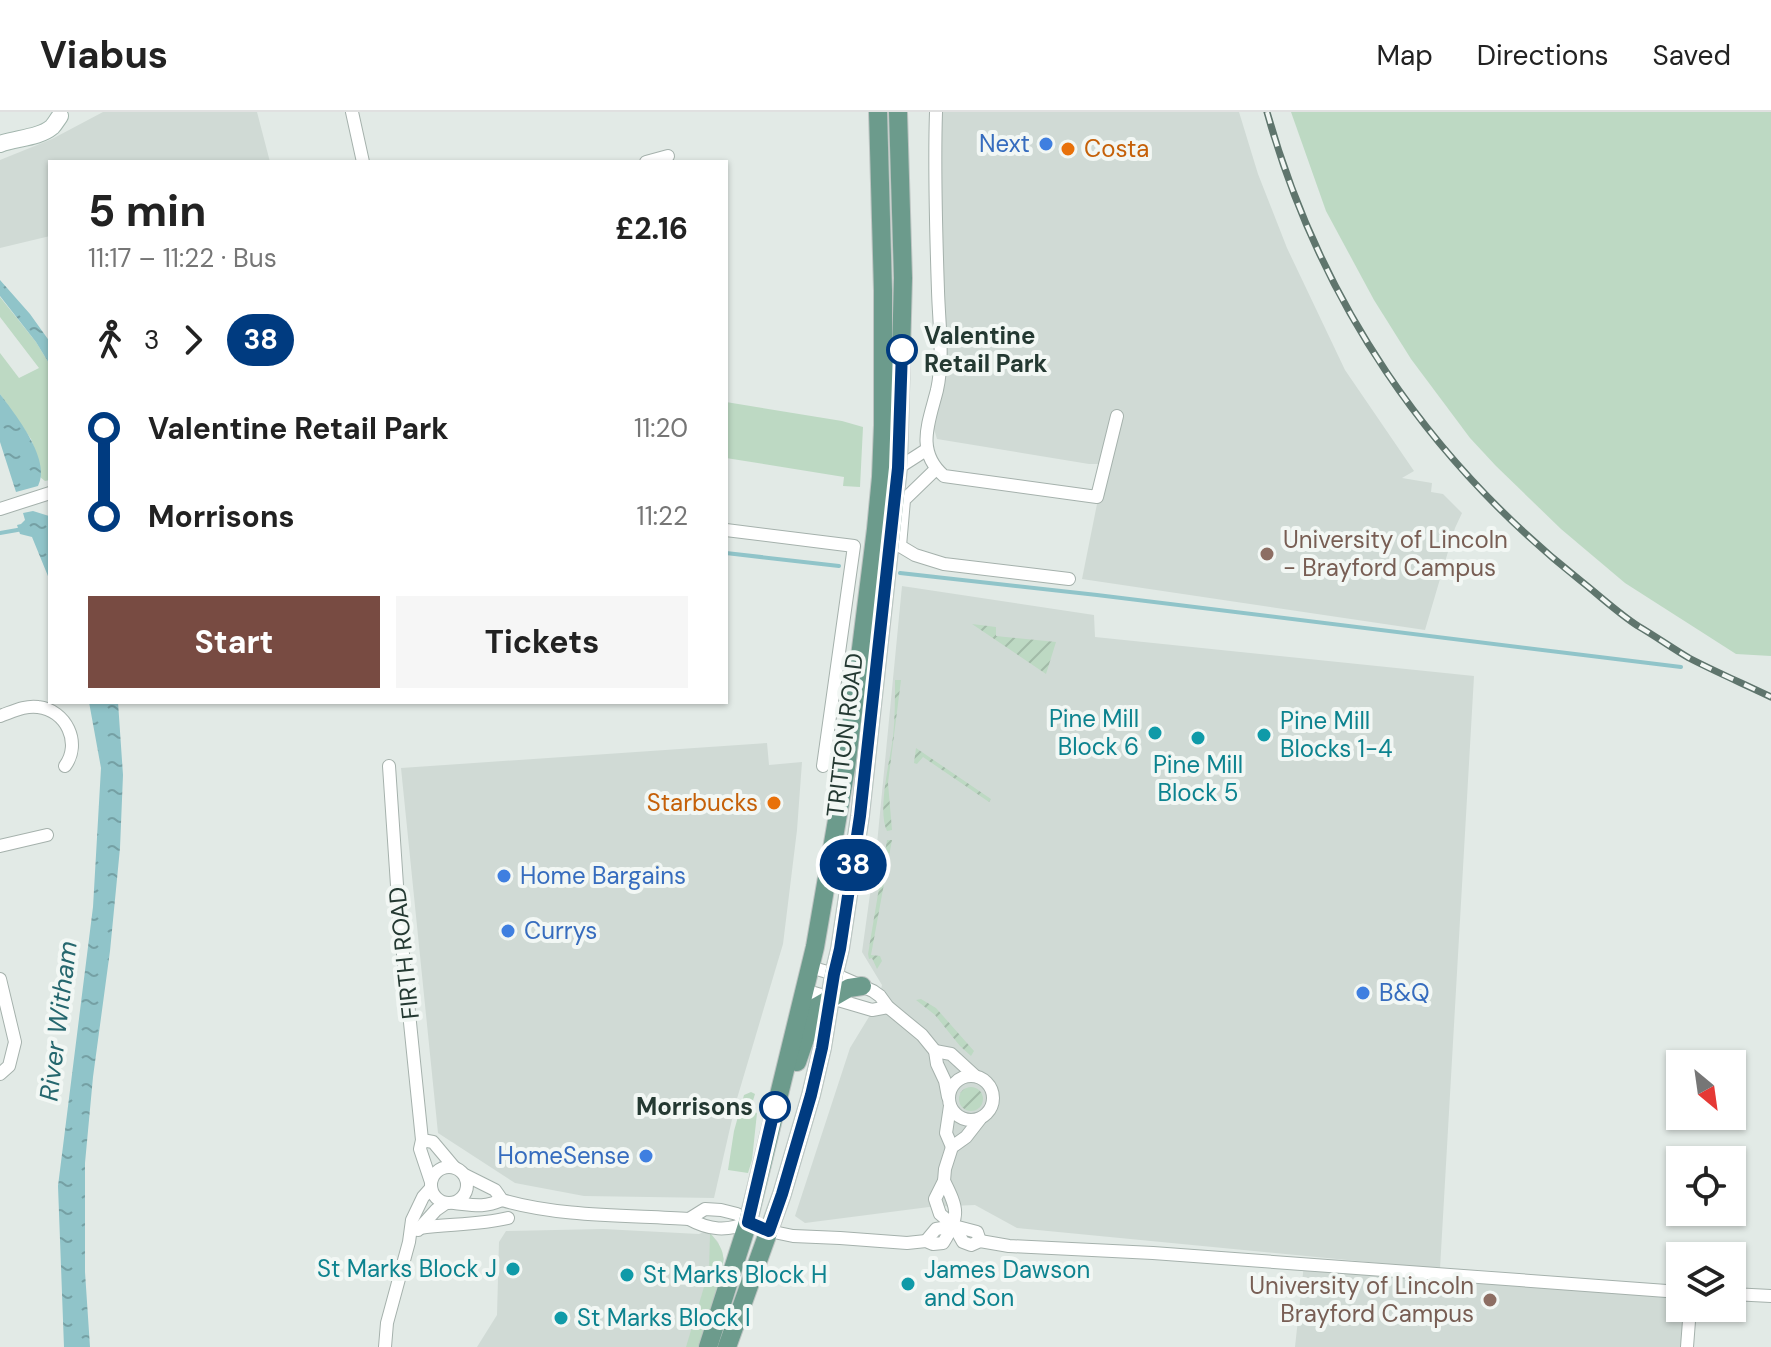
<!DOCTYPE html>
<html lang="en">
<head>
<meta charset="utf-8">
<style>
	body { margin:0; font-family:"DM Sans",sans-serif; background:#f6f6f6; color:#222; height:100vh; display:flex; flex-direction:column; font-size:30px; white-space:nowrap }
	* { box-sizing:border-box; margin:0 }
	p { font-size:26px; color:#767676 }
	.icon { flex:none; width:44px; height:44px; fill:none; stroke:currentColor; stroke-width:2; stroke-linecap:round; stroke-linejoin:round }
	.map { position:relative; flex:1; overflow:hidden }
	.side { position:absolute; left:48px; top:48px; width:680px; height:544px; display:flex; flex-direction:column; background:#fff; border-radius:0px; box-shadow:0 2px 6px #0004 }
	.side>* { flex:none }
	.badge { padding:0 16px; border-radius:26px; font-size:28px; line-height:52px }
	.needle { width:52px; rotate:151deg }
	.tools { position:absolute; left:1666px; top:938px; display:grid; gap:16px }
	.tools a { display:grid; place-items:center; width:80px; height:80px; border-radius:0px; background:#fff; box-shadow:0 2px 6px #0004; font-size:40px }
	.map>.badge { position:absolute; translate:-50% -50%; box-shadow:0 0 0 4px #fff }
	.legs { display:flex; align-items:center; gap:12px; height:88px; padding:0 40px; font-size:26px }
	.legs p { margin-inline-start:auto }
	.headline { display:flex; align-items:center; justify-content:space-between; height:136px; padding:0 40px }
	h1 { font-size:44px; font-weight:700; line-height:60px }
	.cta { display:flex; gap:16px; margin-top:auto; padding:16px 40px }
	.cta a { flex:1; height:92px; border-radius:0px; background:#784b42; color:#fff; font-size:32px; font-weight:700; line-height:92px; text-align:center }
	.cta a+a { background:#f6f6f6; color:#222 }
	ul { padding:0 40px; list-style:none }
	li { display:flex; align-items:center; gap:28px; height:88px; font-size:30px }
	li i { display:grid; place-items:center; width:12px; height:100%; margin:0 10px; background:currentColor }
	li i::after { content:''; width:20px; height:20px; margin:-10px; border:6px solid; border-radius:50%; background:#fff }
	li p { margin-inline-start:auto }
	li:first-child i { background:linear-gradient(#0000 50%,currentColor 0) }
	li:last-child i { background:linear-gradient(currentColor 50%,#0000 0) }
	header { display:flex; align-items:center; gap:48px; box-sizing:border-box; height:112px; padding:0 40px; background:#fff; border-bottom:2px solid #e0e0e0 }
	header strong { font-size:38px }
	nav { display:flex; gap:44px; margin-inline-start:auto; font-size:28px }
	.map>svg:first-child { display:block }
	.built { fill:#d0dad5 }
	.grass { fill:#bdd9c3 }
	.garden { fill:url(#garden-furrows) }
	.water { fill:url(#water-ripples) }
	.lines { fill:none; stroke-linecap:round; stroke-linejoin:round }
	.stream { stroke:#90c4c9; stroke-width:4 }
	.street-casing { stroke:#a5b1ac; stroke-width:14 }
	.secondary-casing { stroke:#a2b5ad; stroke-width:18 }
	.primary-casing { stroke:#bdc4c2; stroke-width:20 }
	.street { stroke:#fff; stroke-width:12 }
	.secondary { stroke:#fff; stroke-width:16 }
	.primary { stroke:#6c9b8c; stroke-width:18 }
	.rail-casing { stroke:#5f756d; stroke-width:7 }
	.rail { stroke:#f2f7f4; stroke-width:4; stroke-dasharray:12; stroke-linecap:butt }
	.line-1-casing { stroke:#fff; stroke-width:18 }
	.line-1 { stroke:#003b80; stroke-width:12 }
	.shop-dot { fill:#3f7fe0; stroke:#f2f7f4; stroke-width:3 }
	.food-dot { fill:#e8710a; stroke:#f2f7f4; stroke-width:3 }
	.stop-1-dot { fill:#fff; stroke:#003b80; stroke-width:4 }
	.education-dot { fill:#8d6e63; stroke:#f2f7f4; stroke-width:3 }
	.culture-dot { fill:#0f9aa8; stroke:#f2f7f4; stroke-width:3 }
	.labels { text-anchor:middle; stroke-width:8; stroke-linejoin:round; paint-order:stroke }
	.shop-label { font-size:24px; fill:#366cbe; stroke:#f2f7f4; text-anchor:start }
	.food-label { font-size:24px; fill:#c56008; stroke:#f2f7f4; text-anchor:start }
	.stop-label { font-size:24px; font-weight:bold; fill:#243932; stroke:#f2f7f4; text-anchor:start }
	.education-label { font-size:24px; fill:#785e54; stroke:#f2f7f4; text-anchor:start }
	.culture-label { font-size:24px; fill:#0d838f; stroke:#f2f7f4; text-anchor:start }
	.street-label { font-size:24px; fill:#243932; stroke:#f2f7f4 }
	.water-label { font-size:26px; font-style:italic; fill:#25676e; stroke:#f2f7f4 }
</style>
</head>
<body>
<header>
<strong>Viabus</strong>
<nav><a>Map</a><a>Directions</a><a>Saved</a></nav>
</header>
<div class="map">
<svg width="1771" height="1235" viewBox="0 0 1771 1235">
	<defs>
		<pattern id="garden-furrows" width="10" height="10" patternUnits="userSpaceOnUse" patternTransform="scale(2)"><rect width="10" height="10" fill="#bdd9c3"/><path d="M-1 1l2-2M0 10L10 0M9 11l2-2" fill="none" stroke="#a2bba8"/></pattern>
		<pattern id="water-ripples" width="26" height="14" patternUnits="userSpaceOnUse" patternTransform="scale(2)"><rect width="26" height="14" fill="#90c4c9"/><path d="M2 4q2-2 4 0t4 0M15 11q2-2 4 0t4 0" fill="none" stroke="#75a0a4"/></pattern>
	</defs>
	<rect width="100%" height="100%" fill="#e2eae6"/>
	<g class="built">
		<path d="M 103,0 L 257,0 L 270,50 L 50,50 L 50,124 L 0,136 L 0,48 L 52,27 Z"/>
		<path d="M 942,0 L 1239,0 L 1258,62 L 1287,136 L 1345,258 L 1414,359 L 1402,366 L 1432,371 L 1431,380 L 1443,382 L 1462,401 L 1455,416 L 1425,518 L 1082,467 L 1105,352 L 1089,352 L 937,327 L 934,317 L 947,253 L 942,145 L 940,49 Z"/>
		<path d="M 902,474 L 1094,503 L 1095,525 L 1474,564 L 1440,1157 L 1017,1116 L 975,1093 L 929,1095 L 805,1111 L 795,1104 L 850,936 L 878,890 L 882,873 L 862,840 L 877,732 Z"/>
		<path d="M 767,631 L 769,653 L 802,650 L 797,718 L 783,832 L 736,990 L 714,1086 L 584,1084 L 515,1071 L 438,1021 L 401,656 Z"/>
		<path d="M 603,1117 L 699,1122 L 706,1119 L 706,1121 L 710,1121 L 718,1130 L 724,1147 L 703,1227 L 725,1235 L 477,1235 L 497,1203 L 499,1130 L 506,1119 Z"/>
		<path d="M 1304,1152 L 1680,1180 L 1680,1196 L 1690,1196 L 1687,1235 L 1295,1235 Z"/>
	</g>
	<g class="grass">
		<path d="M 1291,0 L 1771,0 L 1771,544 L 1736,542 L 1625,471 L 1561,417 L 1496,354 L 1470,326 L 1411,247 L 1374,188 L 1326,99 Z"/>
		<path d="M 0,185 L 36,230 L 50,253 L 50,328 L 48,329 L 50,337 L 50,368 L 45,369 L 40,365 L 38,347 L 31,327 L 0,282 L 0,241 L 19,266 L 39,256 L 0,205 Z"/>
		<path d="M 726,290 L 842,309 L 863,315 L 860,375 L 843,374 L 844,365 L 726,346 Z"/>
		<path d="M 751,980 L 755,982 L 750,998 L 757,1001 L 752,1048 L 748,1061 L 728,1058 L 734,1019 L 744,983 Z"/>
		<path d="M 710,1121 C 723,1136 726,1143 721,1162 L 709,1159 Z"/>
		<path d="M 707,1165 L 719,1168 L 700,1235 L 686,1235 Z"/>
	</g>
	<g class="garden">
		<path d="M 972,512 L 996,515 L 996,524 L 1056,530 L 1046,562 Z"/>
		<path d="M 895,568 L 901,568 L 888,671 L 892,718 L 887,719 C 877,698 890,649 893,625 C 895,606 895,587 895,568 Z"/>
		<path d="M 916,636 L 991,687 L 989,690 L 923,645 L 917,652 L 914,651 Z"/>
		<path d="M 887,728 L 892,728 L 871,843 L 880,844 L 882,849 L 877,857 L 872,846 L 869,847 L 868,842 Z"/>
		<path d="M 921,887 L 936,896 L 974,939 L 971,944 L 960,934 L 935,903 L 916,888 Z"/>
		<circle cx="971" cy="987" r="12"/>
	</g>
	<g class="water">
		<path d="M 0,168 L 30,202 L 50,230 L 50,253 L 36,230 L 0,184 Z"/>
		<path d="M 0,282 C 15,302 52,348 38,374 L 16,380 L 0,330 Z"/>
		<path d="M 33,399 L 49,404 L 50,407 L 50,469 L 32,425 L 20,422 L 17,413 L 21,412 L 25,408 L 23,401 Z"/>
		<path d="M 89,590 L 118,590 L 123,663 L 120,736 L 110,839 L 93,965 L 85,1051 L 85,1160 L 90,1235 L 64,1235 L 58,1074 L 93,795 L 101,656 Z"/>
	</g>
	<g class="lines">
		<g class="stream">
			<path d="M 0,421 L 23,417"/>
			<path d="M 726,441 L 839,454"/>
			<path d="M 900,461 L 1097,483 L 1681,555"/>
		</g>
		<defs>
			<g id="street">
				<path d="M 352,0 L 363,50"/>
				<path d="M 936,0 C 934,60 936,120 938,179 C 939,212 944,246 937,278 C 929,310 915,339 944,364 L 1097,385 L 1117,304"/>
				<path d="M 646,50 L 668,44"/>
				<path d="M 898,356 L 926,338"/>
				<path d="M 936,357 L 904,388 L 900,434 L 915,443 L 944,452 L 1069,467"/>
				<path d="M 0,397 L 50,381"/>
				<path d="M 726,418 L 854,434 L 823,654"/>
				<path d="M 0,604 C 12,600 25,593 38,595 C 66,598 82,631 65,654"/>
				<path d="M 389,654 L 399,803 L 422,1028 L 420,1037 L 431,1070"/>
				<path d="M 0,734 L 47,723"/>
				<path d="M 810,855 L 834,862 L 873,879 L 880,884 L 888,895 L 922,923 L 935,939 L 937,952 L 945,969 L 948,985"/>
				<path d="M 0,867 L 15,930 L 9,954 L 0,962"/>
				<path d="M 804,878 L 872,898 L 888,895"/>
				<path d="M 935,939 L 951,942 L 975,964"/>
				<circle cx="971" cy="986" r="22"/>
				<path d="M 950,994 L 946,1021 L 952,1035"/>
				<path d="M 980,1007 L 966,1025 L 952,1035 L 945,1057 L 944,1069 L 935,1087 L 940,1102 L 954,1114 L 963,1130 L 971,1133 L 980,1129 L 1009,1134 L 1153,1141 L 1680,1180"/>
				<path d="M 422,1028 L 433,1030 L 454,1055"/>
				<circle cx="449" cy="1073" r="18"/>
				<path d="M 465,1063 L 495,1078 L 502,1088 C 560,1105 628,1103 689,1107 C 709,1118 727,1120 748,1110"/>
				<path d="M 454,1091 C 474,1093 483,1096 502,1088"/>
				<path d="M 689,1107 L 705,1097 L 721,1098 L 737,1102 L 748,1110 L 769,1119 L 793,1124 L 840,1126 L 907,1131 L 926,1129 L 933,1132 L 943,1131 C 960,1104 958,1097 944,1069"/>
				<path d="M 420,1116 C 449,1112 479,1113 508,1106"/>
				<path d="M 418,1118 L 436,1098 L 446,1091"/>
				<path d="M 926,1129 L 936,1117 L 954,1114 L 977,1120 L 980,1129"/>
				<path d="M 1732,1182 L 1771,1184"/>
				<path d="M 385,1235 L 387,1211 L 409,1130 L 412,1108 L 423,1085 L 431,1076"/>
				<path d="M 1687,1235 L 1690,1196"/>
			</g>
			<path id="secondary" d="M 0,32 C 16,26 39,26 52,15 C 55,12 57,8 60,4"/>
			<g id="primary">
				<path d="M 797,950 L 816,895 L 849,876 L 862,874"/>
				<path d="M 708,1235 L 748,1110 L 815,835 L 846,656 L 876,417 L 881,365 L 883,313 L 883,179 L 878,0"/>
				<path d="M 727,1235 L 782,1082 L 811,983 L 822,936 L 834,862 L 840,837 L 860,704 L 898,356 L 903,166 L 898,0"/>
			</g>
		</defs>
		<use href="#street" class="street-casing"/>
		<use href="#secondary" class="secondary-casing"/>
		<use href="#primary" class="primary-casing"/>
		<use href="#street" class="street"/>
		<use href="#secondary" class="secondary"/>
		<use href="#primary" class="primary"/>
		<defs>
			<path id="rail" d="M 1267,0 C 1320,189 1427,347 1581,469 C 1600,484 1618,501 1638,514 C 1655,524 1672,536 1689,546 C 1716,560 1744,572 1771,585"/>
		</defs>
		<use href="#rail" class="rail-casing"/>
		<use href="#rail" class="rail"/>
	</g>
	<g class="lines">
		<defs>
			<path id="line-1" d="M 775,995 L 748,1110 L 769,1119 L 782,1082 L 811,983 L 822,936 L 834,862 L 840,837 L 860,704 L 898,356 L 902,238"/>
		</defs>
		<use href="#line-1" class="line-1-casing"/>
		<use href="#line-1" class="line-1"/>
	</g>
	<g class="shop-dot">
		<circle cx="1046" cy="32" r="8"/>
		<circle cx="504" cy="764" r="8"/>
		<circle cx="508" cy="819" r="8"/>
		<circle cx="1363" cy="881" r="8"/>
		<circle cx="646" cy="1044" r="8"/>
	</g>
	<g class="food-dot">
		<circle cx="1068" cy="37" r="8"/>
		<circle cx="774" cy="691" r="8"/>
	</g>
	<g class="stop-1-dot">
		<circle cx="902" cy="238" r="14"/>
		<circle cx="775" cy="995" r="14"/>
	</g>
	<g class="education-dot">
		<circle cx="1267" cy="442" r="8"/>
		<circle cx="1490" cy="1188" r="8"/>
	</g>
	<g class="culture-dot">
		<circle cx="1155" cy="621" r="8"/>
		<circle cx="1264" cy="623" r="8"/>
		<circle cx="1198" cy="626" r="8"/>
		<circle cx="513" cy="1157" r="8"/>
		<circle cx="627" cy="1163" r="8"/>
		<circle cx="908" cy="1172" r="8"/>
		<circle cx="561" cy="1206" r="8"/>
	</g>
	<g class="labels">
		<g class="shop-label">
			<text x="1030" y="40" text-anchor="end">Next</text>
			<text x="520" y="772">Home Bargains</text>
			<text x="524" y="827">Currys</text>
			<text x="1379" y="889">B&amp;Q</text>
			<text x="630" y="1052" text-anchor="end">HomeSense</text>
		</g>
		<g class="food-label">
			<text x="1084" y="45">Costa</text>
			<text x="758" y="699" text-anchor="end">Starbucks</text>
		</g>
		<g class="stop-label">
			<text x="924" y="232">Valentine<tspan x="924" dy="28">Retail Park</tspan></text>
			<text x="753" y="1003" text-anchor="end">Morrisons</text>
		</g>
		<g class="education-label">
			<text x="1283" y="436">University of Lincoln<tspan x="1283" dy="28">- Brayford Campus</tspan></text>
			<text x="1474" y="1182" text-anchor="end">University of Lincoln<tspan x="1474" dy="28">Brayford Campus</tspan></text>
		</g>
		<g class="culture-label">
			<text x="1139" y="615" text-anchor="end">Pine Mill<tspan x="1139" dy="28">Block 6</tspan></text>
			<text x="1280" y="617">Pine Mill<tspan x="1280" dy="28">Blocks 1-4</tspan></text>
			<text x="1198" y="661" text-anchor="middle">Pine Mill<tspan x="1198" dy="28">Block 5</tspan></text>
			<text x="497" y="1165" text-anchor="end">St Marks Block J</text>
			<text x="924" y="1166">James Dawson<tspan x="924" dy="28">and Son</tspan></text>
			<text x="643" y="1171">St Marks Block H</text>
			<text x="577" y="1214">St Marks Block I</text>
		</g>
		<g class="street-label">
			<text transform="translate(845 623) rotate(-83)" y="8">TRITTON ROAD</text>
			<text transform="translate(404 841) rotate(-96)" y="8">FIRTH ROAD</text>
		</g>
		<g class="water-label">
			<text transform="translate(58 909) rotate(-83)" y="9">River Witham</text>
		</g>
	</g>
</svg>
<div class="tools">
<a><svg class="needle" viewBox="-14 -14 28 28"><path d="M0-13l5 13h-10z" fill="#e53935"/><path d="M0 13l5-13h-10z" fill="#767676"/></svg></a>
<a><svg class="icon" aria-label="locate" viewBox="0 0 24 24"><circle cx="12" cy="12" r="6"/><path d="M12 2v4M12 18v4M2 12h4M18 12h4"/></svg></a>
<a><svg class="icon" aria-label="layers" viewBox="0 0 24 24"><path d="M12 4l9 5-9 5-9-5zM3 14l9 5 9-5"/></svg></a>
</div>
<b class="badge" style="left:853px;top:753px;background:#003b80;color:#fff">38</b>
<section class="side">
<div class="headline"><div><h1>5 min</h1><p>11:17 – 11:22 · Bus</p></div><b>£2.16</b></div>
<div class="legs"><svg class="icon" aria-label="walk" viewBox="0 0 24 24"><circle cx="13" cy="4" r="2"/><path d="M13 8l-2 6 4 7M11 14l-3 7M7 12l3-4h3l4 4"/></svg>3<svg class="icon" aria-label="forward" viewBox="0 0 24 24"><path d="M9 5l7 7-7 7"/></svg><b class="badge" style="background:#003b80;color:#fff">38</b></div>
<ul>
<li><i style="color:#003b80"></i><b>Valentine Retail Park</b><p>11:20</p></li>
<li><i style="color:#003b80"></i><b>Morrisons</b><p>11:22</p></li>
</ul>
<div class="cta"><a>Start</a><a>Tickets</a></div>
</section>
</div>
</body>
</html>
